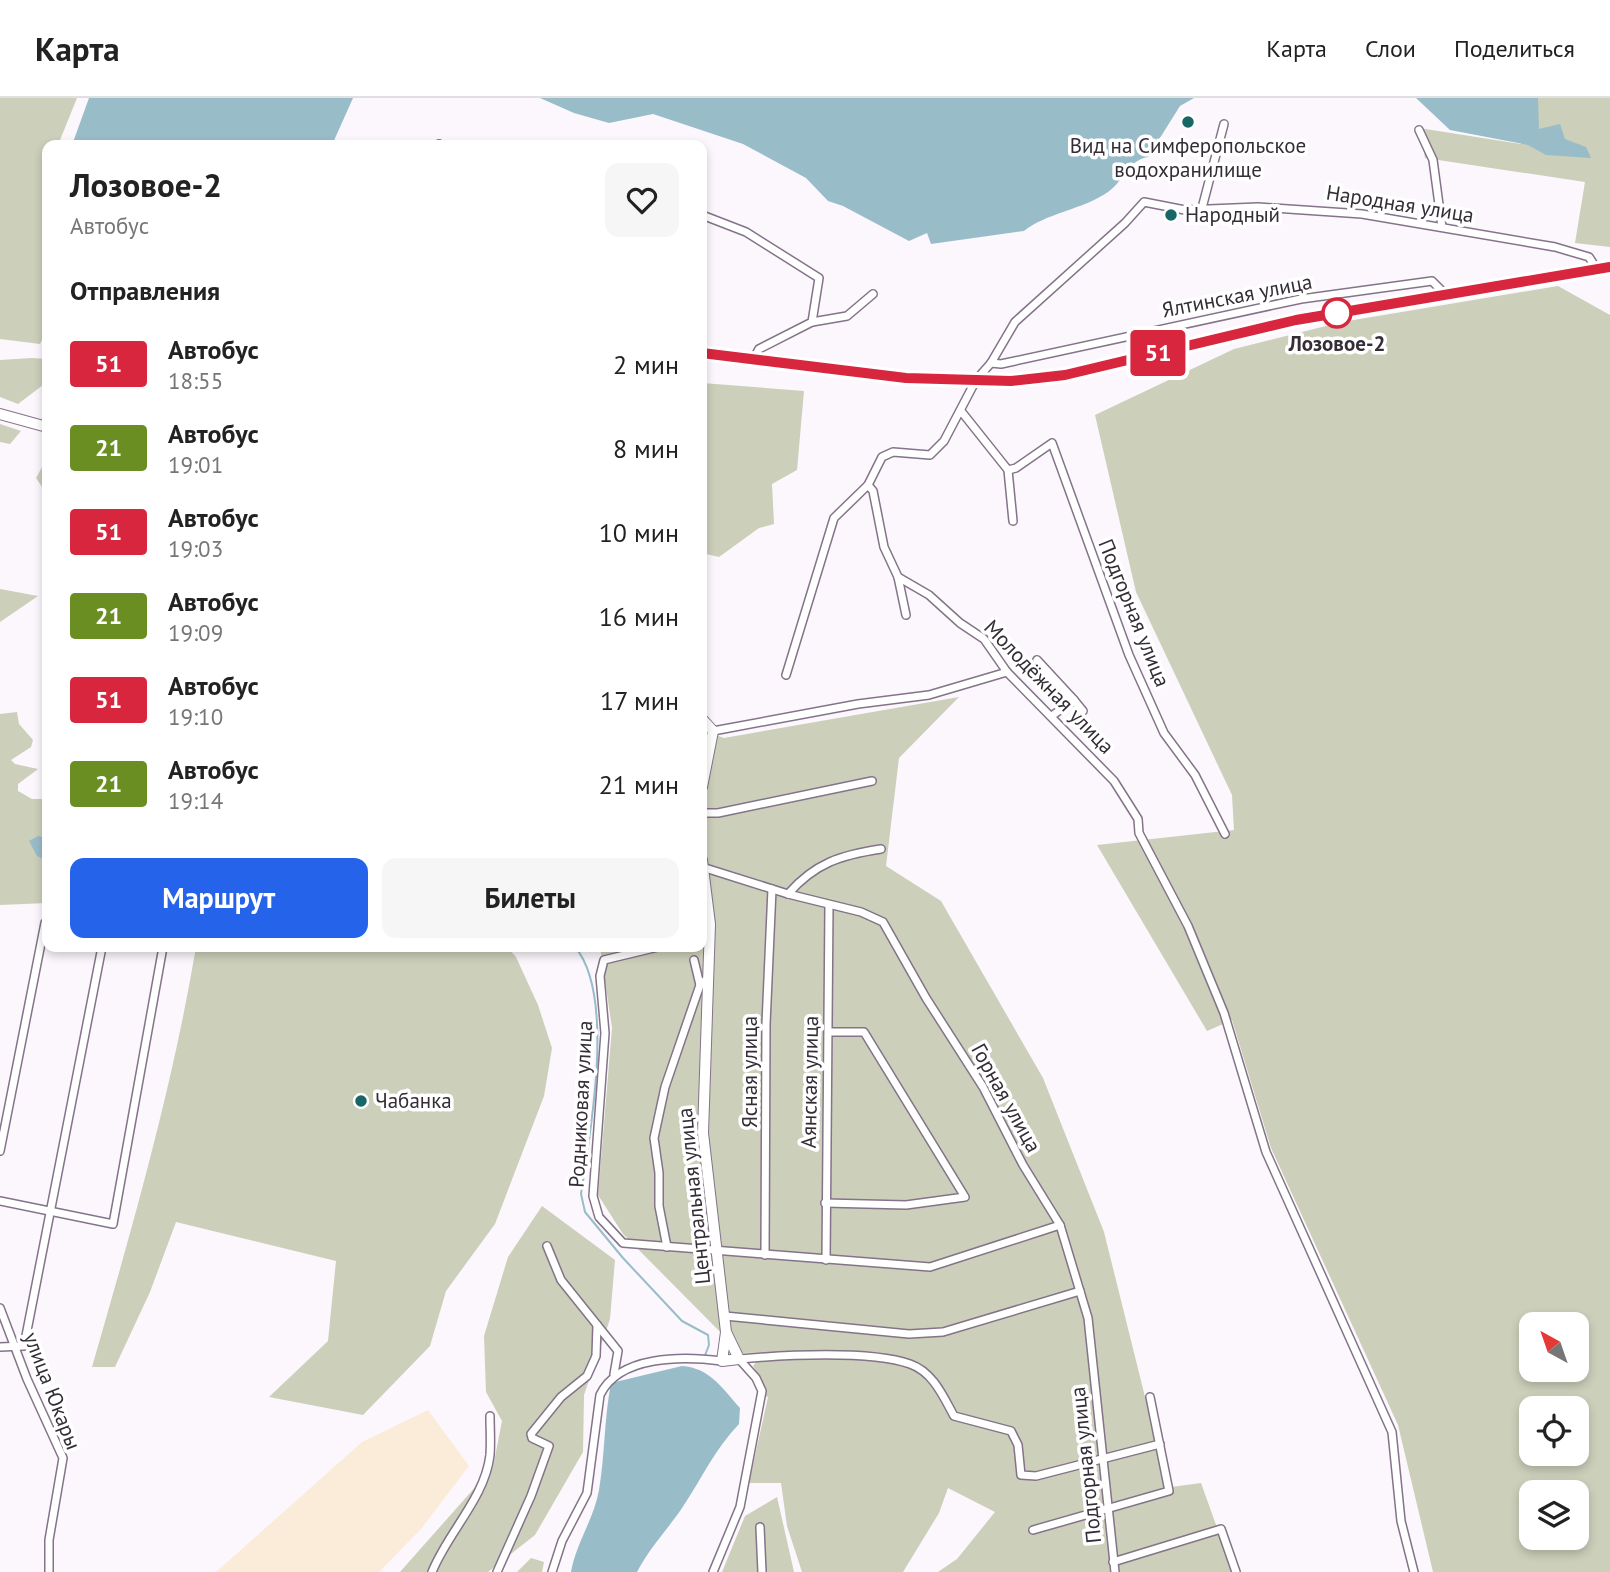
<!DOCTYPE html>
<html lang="ru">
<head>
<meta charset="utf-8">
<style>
	body { margin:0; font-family:"PT Sans",sans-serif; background:#f6f6f6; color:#222; height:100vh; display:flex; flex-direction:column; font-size:26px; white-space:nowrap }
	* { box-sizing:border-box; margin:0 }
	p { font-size:23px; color:#767676 }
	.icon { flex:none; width:38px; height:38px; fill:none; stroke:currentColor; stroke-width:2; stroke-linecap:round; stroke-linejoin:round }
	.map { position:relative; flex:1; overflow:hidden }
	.side { position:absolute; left:42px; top:42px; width:665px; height:812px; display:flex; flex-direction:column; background:#fff; border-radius:14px; box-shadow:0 4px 10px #0003 }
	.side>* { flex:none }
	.badge { padding:0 14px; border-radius:5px; font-size:24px; line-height:46px }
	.needle { width:46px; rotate:320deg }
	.buttons { position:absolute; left:1519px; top:1214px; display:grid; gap:14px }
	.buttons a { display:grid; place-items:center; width:70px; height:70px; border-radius:14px; background:#fff; box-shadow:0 4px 10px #0003; font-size:35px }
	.map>.badge { position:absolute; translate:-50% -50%; box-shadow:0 0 0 4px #fff }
	h2 { padding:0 28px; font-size:26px; line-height:63px }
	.round { display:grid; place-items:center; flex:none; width:74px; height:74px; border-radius:14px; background:#f6f6f6 }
	.headline { display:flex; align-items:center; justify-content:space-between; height:119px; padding:0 28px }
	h1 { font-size:33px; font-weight:700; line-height:52px }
	.cta { display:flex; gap:14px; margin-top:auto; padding:14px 28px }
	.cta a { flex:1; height:80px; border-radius:14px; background:#2563eb; color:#fff; font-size:28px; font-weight:700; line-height:80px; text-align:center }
	.cta a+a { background:#f6f6f6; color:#222 }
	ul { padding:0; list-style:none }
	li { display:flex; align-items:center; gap:21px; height:84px; padding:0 28px }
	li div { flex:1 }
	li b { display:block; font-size:26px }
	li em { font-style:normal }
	li .badge { min-width:77px; font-weight:700; text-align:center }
	header { display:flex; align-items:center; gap:42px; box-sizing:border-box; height:98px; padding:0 35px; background:#fff; border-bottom:2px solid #e0e0e0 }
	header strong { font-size:33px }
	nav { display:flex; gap:38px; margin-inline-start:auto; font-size:24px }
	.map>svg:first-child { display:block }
	.industrial { fill:#fbecd9 }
	.green { fill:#cccfba; fill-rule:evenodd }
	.water { fill:#99bcc9 }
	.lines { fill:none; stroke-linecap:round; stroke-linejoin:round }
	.stream { stroke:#99bcc9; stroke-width:2 }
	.minor-casing { stroke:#847389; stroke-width:10 }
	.major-casing { stroke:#847389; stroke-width:12 }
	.minor { stroke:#fff; stroke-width:7 }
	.major { stroke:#fff; stroke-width:10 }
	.line-casing { stroke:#fff; stroke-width:16 }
	.line { stroke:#d7263d; stroke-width:10 }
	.poi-dot { fill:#186665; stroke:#fff; stroke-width:2.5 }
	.stop-dot { fill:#fff; stroke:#d7263d; stroke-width:3.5 }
	.labels { text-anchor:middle; stroke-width:7; stroke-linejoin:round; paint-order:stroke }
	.poi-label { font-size:21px; fill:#342d36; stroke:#fff; text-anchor:start }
	.street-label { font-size:21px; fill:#342d36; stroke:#fff }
	.stop-label { font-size:21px; font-weight:bold; fill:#342d36; stroke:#fff }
</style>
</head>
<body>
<header>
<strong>Карта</strong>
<nav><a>Карта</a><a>Слои</a><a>Поделиться</a></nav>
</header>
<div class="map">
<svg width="1610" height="1474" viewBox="0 0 1610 1474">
	<rect width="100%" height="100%" fill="#fbf7fc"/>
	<path class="industrial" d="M 428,1312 L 469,1368 L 421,1431 L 379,1474 L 216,1474 L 362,1344 Z"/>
	<g class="green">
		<path d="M 0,0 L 77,0 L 58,47 L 47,47 L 47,232 L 40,246 L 0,241 Z"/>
		<path d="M 1519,0 L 1610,0 L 1610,149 L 1575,145 L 1585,84 L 1425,60 L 1419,30 L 1521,46 Z"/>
		<path d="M 1558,188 L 1610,217 L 1610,1474 L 1433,1474 L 1398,1327 L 1271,1050 L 1232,922 L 1207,933 L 1097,747 L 1234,732 L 1232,697 L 1136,494 L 1095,317 L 1234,251 L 1342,224 ZM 1531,1227 L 1577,1227 L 1577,1272 L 1531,1272 ZM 1531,1311 L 1577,1311 L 1577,1356 L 1531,1356 ZM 1531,1395 L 1577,1395 L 1577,1440 L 1531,1440 Z"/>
		<path d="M 32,260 L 47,261 L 47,284 L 18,306 L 0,299 L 0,262 Z"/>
		<path d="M 702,285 L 804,293 L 797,372 L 772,386 L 774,426 L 759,430 L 719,459 L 702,455 Z"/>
		<path d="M 0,326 L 21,333 L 10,346 L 0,344 Z"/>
		<path d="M 47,360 L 47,387 L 42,389 L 36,380 Z"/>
		<path d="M 0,491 L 38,498 L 0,524 Z"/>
		<path d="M 959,599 L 899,660 L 886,768 L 941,803 L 1043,980 L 1104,1134 L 1155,1339 L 1164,1390 L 1201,1385 L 1233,1474 L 938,1474 L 957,1461 L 995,1414 L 948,1390 L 939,1415 L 903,1474 L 802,1474 L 787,1428 L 781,1385 L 749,1385 L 768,1299 L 765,1298 L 764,1286 L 753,1268 L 757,1263 L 799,1259 L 800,1254 L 741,1255 L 623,1136 L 598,1097 L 612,930 L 600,849 L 702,849 L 702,632 L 724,640 Z"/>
		<path d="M 17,614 L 19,626 L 33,642 L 31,649 L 11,662 L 15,666 L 38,671 L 18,686 L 18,693 L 32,701 L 47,701 L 47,805 L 0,807 L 0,616 Z"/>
		<path d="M 196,849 L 507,849 L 516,859 L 538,907 L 552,950 L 544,998 L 495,1126 L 446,1193 L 430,1248 L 363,1317 L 269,1299 L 328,1243 L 336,1163 L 176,1124 L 150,1194 L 115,1269 L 92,1269 C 132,1130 172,992 196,849 Z"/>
		<path d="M 542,1108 L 615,1162 L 610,1221 L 584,1297 L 583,1354 L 535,1437 L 488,1474 L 400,1474 L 493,1369 L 502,1323 L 486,1294 L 484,1238 L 508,1159 Z"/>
		<path d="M 777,1399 L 794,1474 L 722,1474 L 745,1418 Z"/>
		<path d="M 531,1460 L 544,1464 L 542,1474 L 517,1474 Z"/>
	</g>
	<g class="water">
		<path d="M 89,0 L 353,0 L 332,47 L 72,47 Z"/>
		<path d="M 540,0 L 1194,0 L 1180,8 L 1148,59 C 1128,62 1124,83 1108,94 C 1084,111 1044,116 1024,133 L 931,146 L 927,135 L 909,143 L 843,108 L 828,103 L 806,80 L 743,46 L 653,16 L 609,25 L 574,15 Z"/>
		<path d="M 1416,0 L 1538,0 L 1539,31 L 1560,26 L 1565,41 L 1586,49 L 1591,60 L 1546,57 L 1528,47 L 1450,32 Z"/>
		<path d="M 38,738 L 47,740 L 47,763 L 37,758 L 29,743 Z"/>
		<path d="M 682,1268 C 710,1270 722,1290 740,1310 L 739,1326 C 715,1351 703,1378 684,1407 C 669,1430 650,1449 637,1474 L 571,1474 C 576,1445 594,1421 599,1392 C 605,1357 604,1321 611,1285 Z"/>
	</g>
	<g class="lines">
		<path class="stream" d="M 575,849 C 616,897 590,1036 581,1096 L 585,1114 L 623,1160 L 682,1223 L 708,1237 L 709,1247 L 704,1260"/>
		<defs>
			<g id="minor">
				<path d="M 1419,32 L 1433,62 L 1442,129"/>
				<path d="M 439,46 L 440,47"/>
				<path d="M 1202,110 L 1224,26"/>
				<path d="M 702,117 L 746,134 L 819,180 L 812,224 L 759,251 L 753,262"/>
				<path d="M 812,224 L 847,218 L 873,196"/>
				<path d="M 991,265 L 1001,266 L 1301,201 L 1432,183 L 1445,196"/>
				<path d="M 961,313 L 1008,372 L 1013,423"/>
				<path d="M 1008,372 L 1016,370 L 1052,345 L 1129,557 L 1164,635 L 1195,677 L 1225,736"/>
				<path d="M 868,387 L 873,393 L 884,449 L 898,479 L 929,497 L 960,525 L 984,541 L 1007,574 L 1114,683 L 1138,721 L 1139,735 L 1188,828 L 1224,915 L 1266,1054 L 1392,1334 L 1401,1423 L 1414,1474"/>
				<path d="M 898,479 L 906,517"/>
				<path d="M 1037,562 L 1074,602"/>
				<path d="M 786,577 L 834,420 L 868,387 L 882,359 L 893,354 L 930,357 L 944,343 L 976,282 L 991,265 L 1015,224 L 1125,125 L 1144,104 L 1185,112 L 1258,109 L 1362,116 L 1555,149 L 1589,159 L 1596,170"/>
				<path d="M 1053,617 L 1074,602 L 1083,613"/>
				<path d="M 713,633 L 858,606 L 929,597 L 1007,574"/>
				<path d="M 702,715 L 718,715 L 872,683"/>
				<path d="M 702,769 L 788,796 L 861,814 L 883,824 L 926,900 L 983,989 L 1023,1067 L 1060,1127 L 1088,1220 L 1115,1474"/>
				<path d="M 788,796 C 815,765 841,757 881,751"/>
				<path d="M 658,849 L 604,862 L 600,878 L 605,935 L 593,1098 L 599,1119 L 623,1145 L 930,1169 L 1060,1127"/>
				<path d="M 694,862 L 700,887"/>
				<path d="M 0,1053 L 45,825"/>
				<path d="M 0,1103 L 113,1126 L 163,849"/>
				<path d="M 825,1105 L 906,1107 L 965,1099 L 864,934 L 829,934"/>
				<path d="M 547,1148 L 561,1182 L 618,1253 L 614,1276"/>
				<path d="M 667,1149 L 659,1108 L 659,1075 L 654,1040 L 665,989 L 700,887 L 709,879"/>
				<path d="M 765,1157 L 766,926 L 772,791"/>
				<path d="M 826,1162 L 829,807"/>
				<path d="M 0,1210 L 27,1281 L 63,1360 L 49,1442 L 49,1474"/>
				<path d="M 725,1218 L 909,1236 L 943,1234 L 1080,1193"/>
				<path d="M 0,1249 L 24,1248 L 102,849"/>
				<path d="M 739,1261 C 783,1257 870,1252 910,1266 C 933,1274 943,1298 954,1318 L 1011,1333 L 1018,1347 L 1021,1377 L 1036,1378 L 1160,1346"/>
				<path d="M 760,1429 L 762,1474"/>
				<path d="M 1033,1432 L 1169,1393 L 1150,1299"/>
				<path d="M 1113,1464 L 1221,1431 L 1236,1474"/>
				<path d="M 432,1474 C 448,1434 485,1400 490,1357 C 491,1344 490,1331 490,1318"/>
				<path d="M 497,1474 L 531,1398 L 549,1348 L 532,1340 L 531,1336 L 561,1299 L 587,1278 L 596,1258 L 597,1227"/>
				<path d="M 552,1474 L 562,1443 L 587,1395 L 600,1297 C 619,1257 683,1258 722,1263"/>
				<path d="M 713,1474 L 740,1409 L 762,1293 L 756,1280 L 739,1261"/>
			</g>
			<g id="major">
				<path d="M 702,255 L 906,280 L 1011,283 L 1065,277 L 1296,222 L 1610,169"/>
				<path d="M 0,316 L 47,329"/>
				<path d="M 702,621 L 713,633 L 702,689"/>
				<path d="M 702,762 L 710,826 L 703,1035 L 726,1234 L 739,1261 L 722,1263 L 726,1234"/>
			</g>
		</defs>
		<use href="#minor" class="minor-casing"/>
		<use href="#major" class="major-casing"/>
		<use href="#minor" class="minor"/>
		<use href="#major" class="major"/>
	</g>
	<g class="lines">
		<defs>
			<path id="line" d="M 702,255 L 906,280 L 1011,283 L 1065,277 L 1296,222 L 1610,169"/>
		</defs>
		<use href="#line" class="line-casing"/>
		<use href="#line" class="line"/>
	</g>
	<g class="poi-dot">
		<circle cx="1188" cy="24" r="7"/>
		<circle cx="1171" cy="117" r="7"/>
		<circle cx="361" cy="1003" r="7"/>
	</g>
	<circle class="stop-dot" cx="1337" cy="215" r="14"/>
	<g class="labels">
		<g class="poi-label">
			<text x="1188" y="55" text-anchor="middle">Вид на Симферопольское<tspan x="1188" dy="24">водохранилище</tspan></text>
			<text x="1185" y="124">Народный</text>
			<text x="375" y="1010">Чабанка</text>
		</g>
		<g class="street-label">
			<text transform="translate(1400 106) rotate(9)" y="7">Народная улица</text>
			<text transform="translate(1237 198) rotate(-11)" y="7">Ялтинская улица</text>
			<text transform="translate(1134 515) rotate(68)" y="7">Подгорная улица</text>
			<text transform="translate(1049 589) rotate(46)" y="7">Молодёжная улица</text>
			<text transform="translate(750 974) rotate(-90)" y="7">Ясная улица</text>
			<text transform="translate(810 984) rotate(-89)" y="7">Аянская улица</text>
			<text transform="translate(1006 1000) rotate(61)" y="7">Горная улица</text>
			<text transform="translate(581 1006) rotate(-87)" y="7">Родниковая улица</text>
			<text transform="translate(694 1098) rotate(-96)" y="7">Центральная улица</text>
			<text transform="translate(52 1293) rotate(69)" y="7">улица Юкары</text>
			<text transform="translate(1086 1367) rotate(-96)" y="7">Подгорная улица</text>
		</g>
		<g class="stop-label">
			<text x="1337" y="253">Лозовое-2</text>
		</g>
	</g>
</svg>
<div class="buttons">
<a><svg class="needle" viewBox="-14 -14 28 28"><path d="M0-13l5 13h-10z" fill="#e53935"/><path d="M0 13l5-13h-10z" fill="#767676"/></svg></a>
<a><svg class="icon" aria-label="locate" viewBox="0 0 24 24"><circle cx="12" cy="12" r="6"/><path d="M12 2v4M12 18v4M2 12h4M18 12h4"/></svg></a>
<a><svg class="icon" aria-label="layers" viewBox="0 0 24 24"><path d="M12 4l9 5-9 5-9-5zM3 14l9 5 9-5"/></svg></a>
</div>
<b class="badge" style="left:1158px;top:255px;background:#d7263d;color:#fff">51</b>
<section class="side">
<div class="headline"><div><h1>Лозовое-2</h1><p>Автобус</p></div><a class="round"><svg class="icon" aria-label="heart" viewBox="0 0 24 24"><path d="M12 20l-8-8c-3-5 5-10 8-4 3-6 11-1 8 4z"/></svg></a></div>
<h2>Отправления</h2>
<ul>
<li><span class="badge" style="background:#d7263d;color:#fff">51</span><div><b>Автобус</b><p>18:55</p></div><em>2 мин</em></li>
<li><span class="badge" style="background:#6b8e23;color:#fff">21</span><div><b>Автобус</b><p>19:01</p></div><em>8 мин</em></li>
<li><span class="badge" style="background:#d7263d;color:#fff">51</span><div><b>Автобус</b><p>19:03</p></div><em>10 мин</em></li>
<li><span class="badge" style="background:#6b8e23;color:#fff">21</span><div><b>Автобус</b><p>19:09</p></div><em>16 мин</em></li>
<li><span class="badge" style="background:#d7263d;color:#fff">51</span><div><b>Автобус</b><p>19:10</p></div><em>17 мин</em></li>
<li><span class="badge" style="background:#6b8e23;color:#fff">21</span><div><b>Автобус</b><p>19:14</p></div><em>21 мин</em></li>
</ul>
<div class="cta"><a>Маршрут</a><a>Билеты</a></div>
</section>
</div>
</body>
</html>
